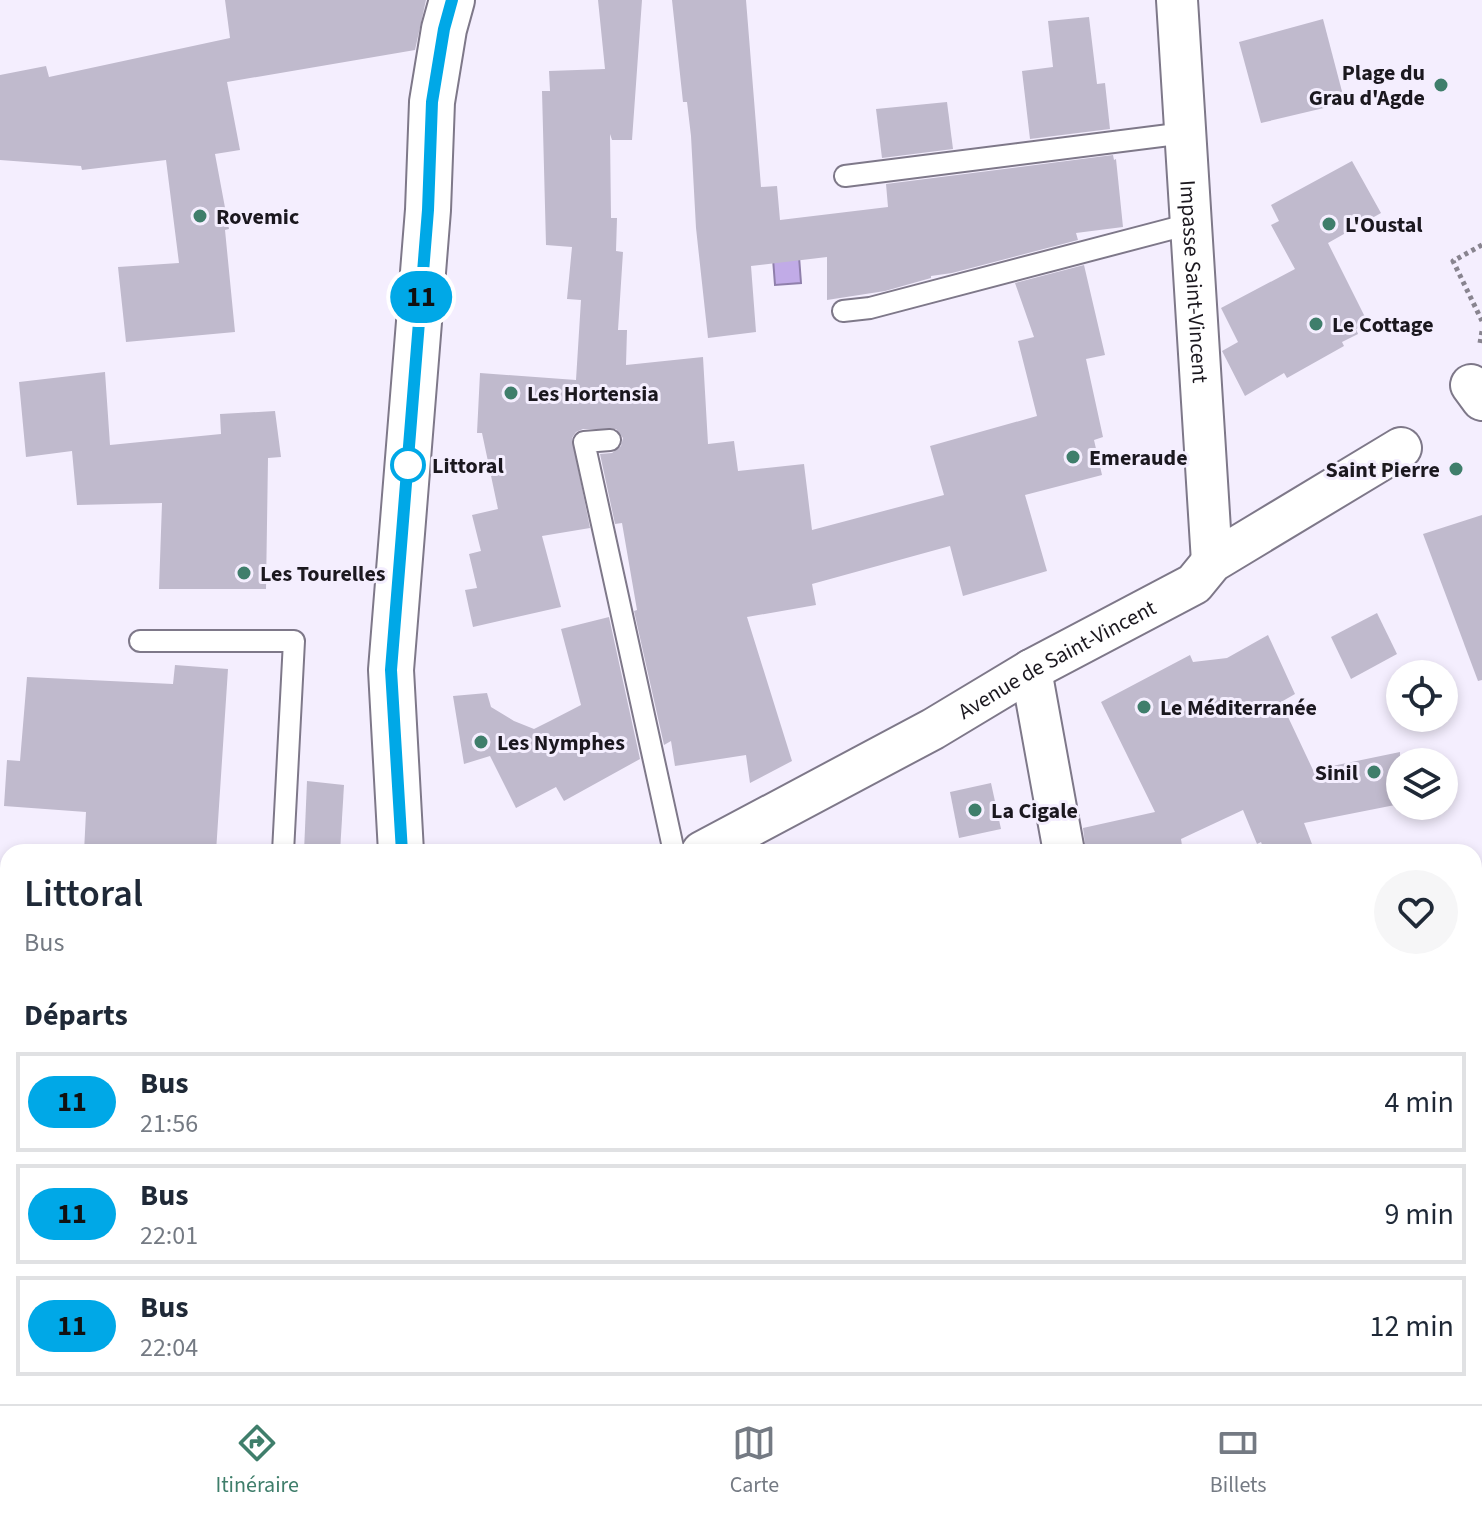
<!DOCTYPE html>
<html lang="fr">
<head>
<meta charset="utf-8">
<style>
	body { margin:0; font-family:"Source Sans 3",sans-serif; background:#f6f6f7; color:#1f2937; height:100vh; display:flex; flex-direction:column; font-size:30px; white-space:nowrap }
	* { box-sizing:border-box; margin:0 }
	p { font-size:26px; color:#747a83 }
	.icon { flex:none; width:44px; height:44px; fill:none; stroke:currentColor; stroke-width:2; stroke-linecap:round; stroke-linejoin:round }
	.map { position:relative; flex:1; overflow:hidden }
	.sheet { position:absolute; left:0px; top:844px; width:1482px; height:560px; display:flex; flex-direction:column; background:#fff; border-radius:24px 24px 0 0; box-shadow:0 4px 12px #0003 }
	.sheet>* { flex:none }
	.badge { padding:0 16px; border-radius:26px; font-size:28px; line-height:52px }
	.fabs { position:absolute; left:1386px; top:660px; display:grid; gap:16px }
	.fabs a { display:grid; place-items:center; width:72px; height:72px; border-radius:50%; background:#fff; box-shadow:0 4px 12px #0003; font-size:40px }
	.map>.badge { position:absolute; translate:-50% -50%; box-shadow:0 0 0 4px #fff }
	h2 { padding:0 24px; font-size:30px; line-height:72px }
	.round { display:grid; place-items:center; flex:none; width:84px; height:84px; border-radius:42px; background:#f6f6f7 }
	.head { display:flex; align-items:center; justify-content:space-between; height:136px; padding:0 24px }
	h1 { font-size:38px; font-weight:600; line-height:60px }
	ul { padding:0; list-style:none }
	li { display:flex; align-items:center; gap:24px; height:100px; margin:0 16px 12px; padding:0 8px; border:4px solid #e0e1e3; border-radius:0px }
	li div { flex:1 }
	li b { display:block; font-size:30px }
	li em { font-style:normal }
	li .badge { min-width:88px; font-weight:700; text-align:center }
	.tabs { display:flex; justify-content:space-around; align-items:center; height:112px; border-top:2px solid #e0e1e3; background:#fff; font-size:22px; color:#747a83 }
	.tabs a { display:grid; justify-items:center; gap:4px }
	.tabs .active { color:#3f7e6b }
	.map>svg:first-child { display:block }
	.water { fill:#c1abe7; stroke:#8f7fab; stroke-width:2 }
	.building { fill:#c0bacd }
	.lines { fill:none; stroke-linecap:round; stroke-linejoin:round }
	.service-casing { stroke:#7e7889; stroke-width:24 }
	.minor-casing { stroke:#7e7889; stroke-width:44 }
	.tertiary-casing { stroke:#7e7889; stroke-width:48 }
	.path { stroke:#88848f; stroke-width:5; stroke-dasharray:4 4; stroke-linecap:butt }
	.service { stroke:#fff; stroke-width:20 }
	.minor { stroke:#fff; stroke-width:40 }
	.tertiary { stroke:#fff; stroke-width:44 }
	.line-casing { stroke:#fff; stroke-width:18 }
	.line { stroke:#00a8e7; stroke-width:12 }
	.poi-dot { fill:#3f7e6b; stroke:#f4eefe; stroke-width:3 }
	.stop-dot { fill:#fff; stroke:#00a8e7; stroke-width:4 }
	.labels { text-anchor:middle; stroke-width:6; stroke-linejoin:round; paint-order:stroke }
	.poi-label { font-size:22px; font-weight:bold; fill:#1b181f; stroke:#f4eefe; text-anchor:start }
	.street-label { font-size:22px; fill:#1b181f; stroke:#f4eefe }
	.stop-label { font-size:22px; font-weight:bold; fill:#1b181f; stroke:#f4eefe; text-anchor:start }
</style>
</head>
<body>
<div class="map">
<svg width="1482" height="1404" viewBox="0 0 1482 1404">
	<rect width="100%" height="100%" fill="#f4eefe"/>
	<path class="water" d="M 797,230 L 801,283 L 775,285 L 771,232 Z"/>
	<g class="building">
		<path d="M 225,0 L 426,0 L 415,50 L 227,82 L 240,150 L 215,154 L 229,229 L 225,230 L 235,332 L 126,342 L 118,267 L 179,263 L 166,160 L 82,170 L 81,166 L 0,160 L 0,75 L 46,66 L 49,77 L 230,38 Z"/>
		<path d="M 598,0 L 642,0 L 632,140 L 612,140 L 610,134 L 611,218 L 617,218 L 616,251 L 623,252 L 618,330 L 627,330 L 626,365 L 703,357 L 708,444 L 734,441 L 738,471 L 804,464 L 812,530 L 944,495 L 930,446 L 1037,416 L 1018,341 L 1034,337 L 1015,283 L 1084,265 L 1105,355 L 1086,359 L 1103,437 L 1094,440 L 1102,475 L 1025,495 L 1047,571 L 963,596 L 950,546 L 812,584 L 816,605 L 747,617 L 792,761 L 750,783 L 746,755 L 675,766 L 671,741 L 664,745 L 634,611 L 637,610 L 622,523 L 615,524 L 600,454 L 612,453 L 621,446 L 623,438 L 616,429 L 583,429 L 576,432 L 572,438 L 590,528 L 542,536 L 561,607 L 473,627 L 465,590 L 477,588 L 469,554 L 481,551 L 472,515 L 498,509 L 482,433 L 477,433 L 480,373 L 576,380 L 581,300 L 567,299 L 572,247 L 546,245 L 542,91 L 550,91 L 549,71 L 605,69 Z"/>
		<path d="M 672,0 L 746,0 L 761,187 L 777,186 L 780,220 L 888,207 L 886,184 L 1113,155 L 1114,160 L 1116,159 L 1123,227 L 1076,233 L 1078,240 L 952,273 L 931,276 L 931,278 L 885,291 L 827,300 L 827,257 L 751,266 L 756,332 L 708,338 L 696,228 L 691,136 L 687,102 L 683,102 Z"/>
		<path d="M 1089,17 L 1097,84 L 1105,83 L 1110,129 L 1030,139 L 1022,71 L 1053,67 L 1048,21 Z"/>
		<path d="M 1323,19 L 1345,103 L 1261,123 L 1239,42 Z"/>
		<path d="M 947,102 L 953,149 L 882,158 L 876,109 Z"/>
		<path d="M 1352,161 L 1381,213 L 1328,243 L 1368,323 L 1356,329 L 1358,334 L 1342,342 L 1344,346 L 1287,378 L 1284,373 L 1245,396 L 1222,351 L 1238,342 L 1221,308 L 1295,269 L 1271,225 L 1279,221 L 1271,205 Z"/>
		<path d="M 105,372 L 110,445 L 221,434 L 220,414 L 275,411 L 281,457 L 268,458 L 266,589 L 159,589 L 162,503 L 77,505 L 72,451 L 26,457 L 19,382 Z"/>
		<path d="M 1482,515 L 1482,680 L 1478,681 L 1423,534 Z"/>
		<path d="M 1377,613 L 1397,654 L 1351,679 L 1331,637 Z"/>
		<path d="M 609,617 L 640,759 L 564,801 L 556,787 L 516,808 L 490,756 L 464,764 L 453,696 L 487,693 L 491,707 L 514,721 L 534,729 L 550,721 L 581,705 L 561,629 Z"/>
		<path d="M 1268,635 L 1295,694 L 1281,702 L 1313,770 L 1400,752 L 1400,804 L 1304,823 L 1315,852 L 1265,852 L 1261,842 L 1257,844 L 1243,810 L 1181,839 L 1183,852 L 1086,852 L 1083,828 L 1155,812 L 1101,702 L 1190,655 L 1193,662 L 1227,658 Z"/>
		<path d="M 175,665 L 228,669 L 216,852 L 84,852 L 86,812 L 4,806 L 7,760 L 20,761 L 27,677 L 173,684 Z"/>
		<path d="M 307,781 L 344,785 L 340,852 L 304,852 Z"/>
		<path d="M 991,783 L 1001,829 L 959,838 L 950,792 Z"/>
	</g>
	<g class="lines">
		<defs>
			<g id="service">
				<path d="M 845,176 L 1185,133"/>
				<path d="M 843,311 L 870,308 L 1190,224"/>
				<path d="M 610,440 L 584,442 L 674,852"/>
				<path d="M 140,641 L 294,641 L 283,852"/>
			</g>
			<g id="minor">
				<path id="s1" d="M 1177,0 L 1212,562"/>
				<path d="M 1471,385 L 1482,400"/>
				<path d="M 1031,670 L 1064,852"/>
				<path id="s2" d="M 702,852 L 933,729 L 1031,670 L 1194,584 L 1212,562 L 1401,448"/>
				<path d="M 1474,1196 L 1482,1218"/>
				<path d="M 1152,1396 L 1154,1404"/>
			</g>
			<g id="tertiary">
				<path d="M 401,852 L 391,670 L 428,210 L 432,102 L 444,29 L 452,0"/>
				<path d="M 0,1169 L 8,1166"/>
				<path d="M 330,1396 L 330,1404"/>
			</g>
		</defs>
		<use href="#service" class="service-casing"/>
		<use href="#minor" class="minor-casing"/>
		<use href="#tertiary" class="tertiary-casing"/>
		<g class="path">
			<path d="M 1482,245 L 1453,261 L 1482,321"/>
			<path d="M 1480,343 L 1482,331"/>
		</g>
		<use href="#service" class="service"/>
		<use href="#minor" class="minor"/>
		<use href="#tertiary" class="tertiary"/>
	</g>
	<g class="lines">
		<defs>
			<path id="line" d="M 402,852 L 391,670 L 428,210 L 432,102 L 444,29 L 452,0"/>
		</defs>
		<use href="#line" class="line-casing"/>
		<use href="#line" class="line"/>
	</g>
	<g class="poi-dot">
		<circle cx="1441" cy="85" r="8"/>
		<circle cx="200" cy="216" r="8"/>
		<circle cx="1329" cy="224" r="8"/>
		<circle cx="1316" cy="324" r="8"/>
		<circle cx="511" cy="393" r="8"/>
		<circle cx="1073" cy="457" r="8"/>
		<circle cx="1456" cy="469" r="8"/>
		<circle cx="244" cy="573" r="8"/>
		<circle cx="1144" cy="707" r="8"/>
		<circle cx="481" cy="742" r="8"/>
		<circle cx="1374" cy="772" r="8"/>
		<circle cx="975" cy="810" r="8"/>
	</g>
	<circle class="stop-dot" cx="408" cy="465" r="16"/>
	<g class="labels">
		<g class="poi-label">
			<text x="1425" y="80" text-anchor="end">Plage du<tspan x="1425" dy="25">Grau d'Agde</tspan></text>
			<text x="216" y="224">Rovemic</text>
			<text x="1345" y="232">L'Oustal</text>
			<text x="1332" y="332">Le Cottage</text>
			<text x="527" y="401">Les Hortensia</text>
			<text x="1089" y="465">Emeraude</text>
			<text x="1440" y="477" text-anchor="end">Saint Pierre</text>
			<text x="260" y="581">Les Tourelles</text>
			<text x="1160" y="715">Le Méditerranée</text>
			<text x="497" y="750">Les Nymphes</text>
			<text x="1358" y="780" text-anchor="end">Sinil</text>
			<text x="991" y="818">La Cigale</text>
		</g>
		<g class="street-label">
			<text dy="8" stroke="none"><textPath href="#s1" startOffset="282">Impasse Saint-Vincent</textPath></text>
			<text dy="8" stroke="none"><textPath href="#s2" startOffset="404">Avenue de Saint-Vincent</textPath></text>
		</g>
		<g class="stop-label">
			<text x="432" y="473">Littoral</text>
		</g>
	</g>
</svg>
<div class="fabs">
<a><svg class="icon" aria-label="locate" viewBox="0 0 24 24"><circle cx="12" cy="12" r="6"/><path d="M12 2v4M12 18v4M2 12h4M18 12h4"/></svg></a>
<a><svg class="icon" aria-label="layers" viewBox="0 0 24 24"><path d="M12 4l9 5-9 5-9-5zM3 14l9 5 9-5"/></svg></a>
</div>
<b class="badge" style="left:421px;top:297px;background:#00a8e7;color:#111">11</b>
<section class="sheet">
<div class="head"><div><h1>Littoral</h1><p>Bus</p></div><a class="round"><svg class="icon" aria-label="heart" viewBox="0 0 24 24"><path d="M12 20l-8-8c-3-5 5-10 8-4 3-6 11-1 8 4z"/></svg></a></div>
<h2>Départs</h2>
<ul>
<li><span class="badge" style="background:#00a8e7;color:#111">11</span><div><b>Bus</b><p>21:56</p></div><em>4 min</em></li>
<li><span class="badge" style="background:#00a8e7;color:#111">11</span><div><b>Bus</b><p>22:01</p></div><em>9 min</em></li>
<li><span class="badge" style="background:#00a8e7;color:#111">11</span><div><b>Bus</b><p>22:04</p></div><em>12 min</em></li>
</ul>
</section>
</div>
<nav class="tabs">
<a class="active"><svg class="icon" aria-label="directions" viewBox="0 0 24 24"><path d="M12 3l9 9-9 9-9-9zM9 14v-3h6M13 9l2 2-2 2"/></svg>Itinéraire</a>
<a><svg class="icon" aria-label="map" viewBox="0 0 24 24"><path d="M3 6l6-2 6 2 6-2v14l-6 2-6-2-6 2zM9 4v14M15 6v14"/></svg>Carte</a>
<a><svg class="icon" aria-label="tickets" viewBox="0 0 24 24"><path d="M3 7h18v10H3zM15 7v10"/></svg>Billets</a>
</nav>
</body>
</html>
